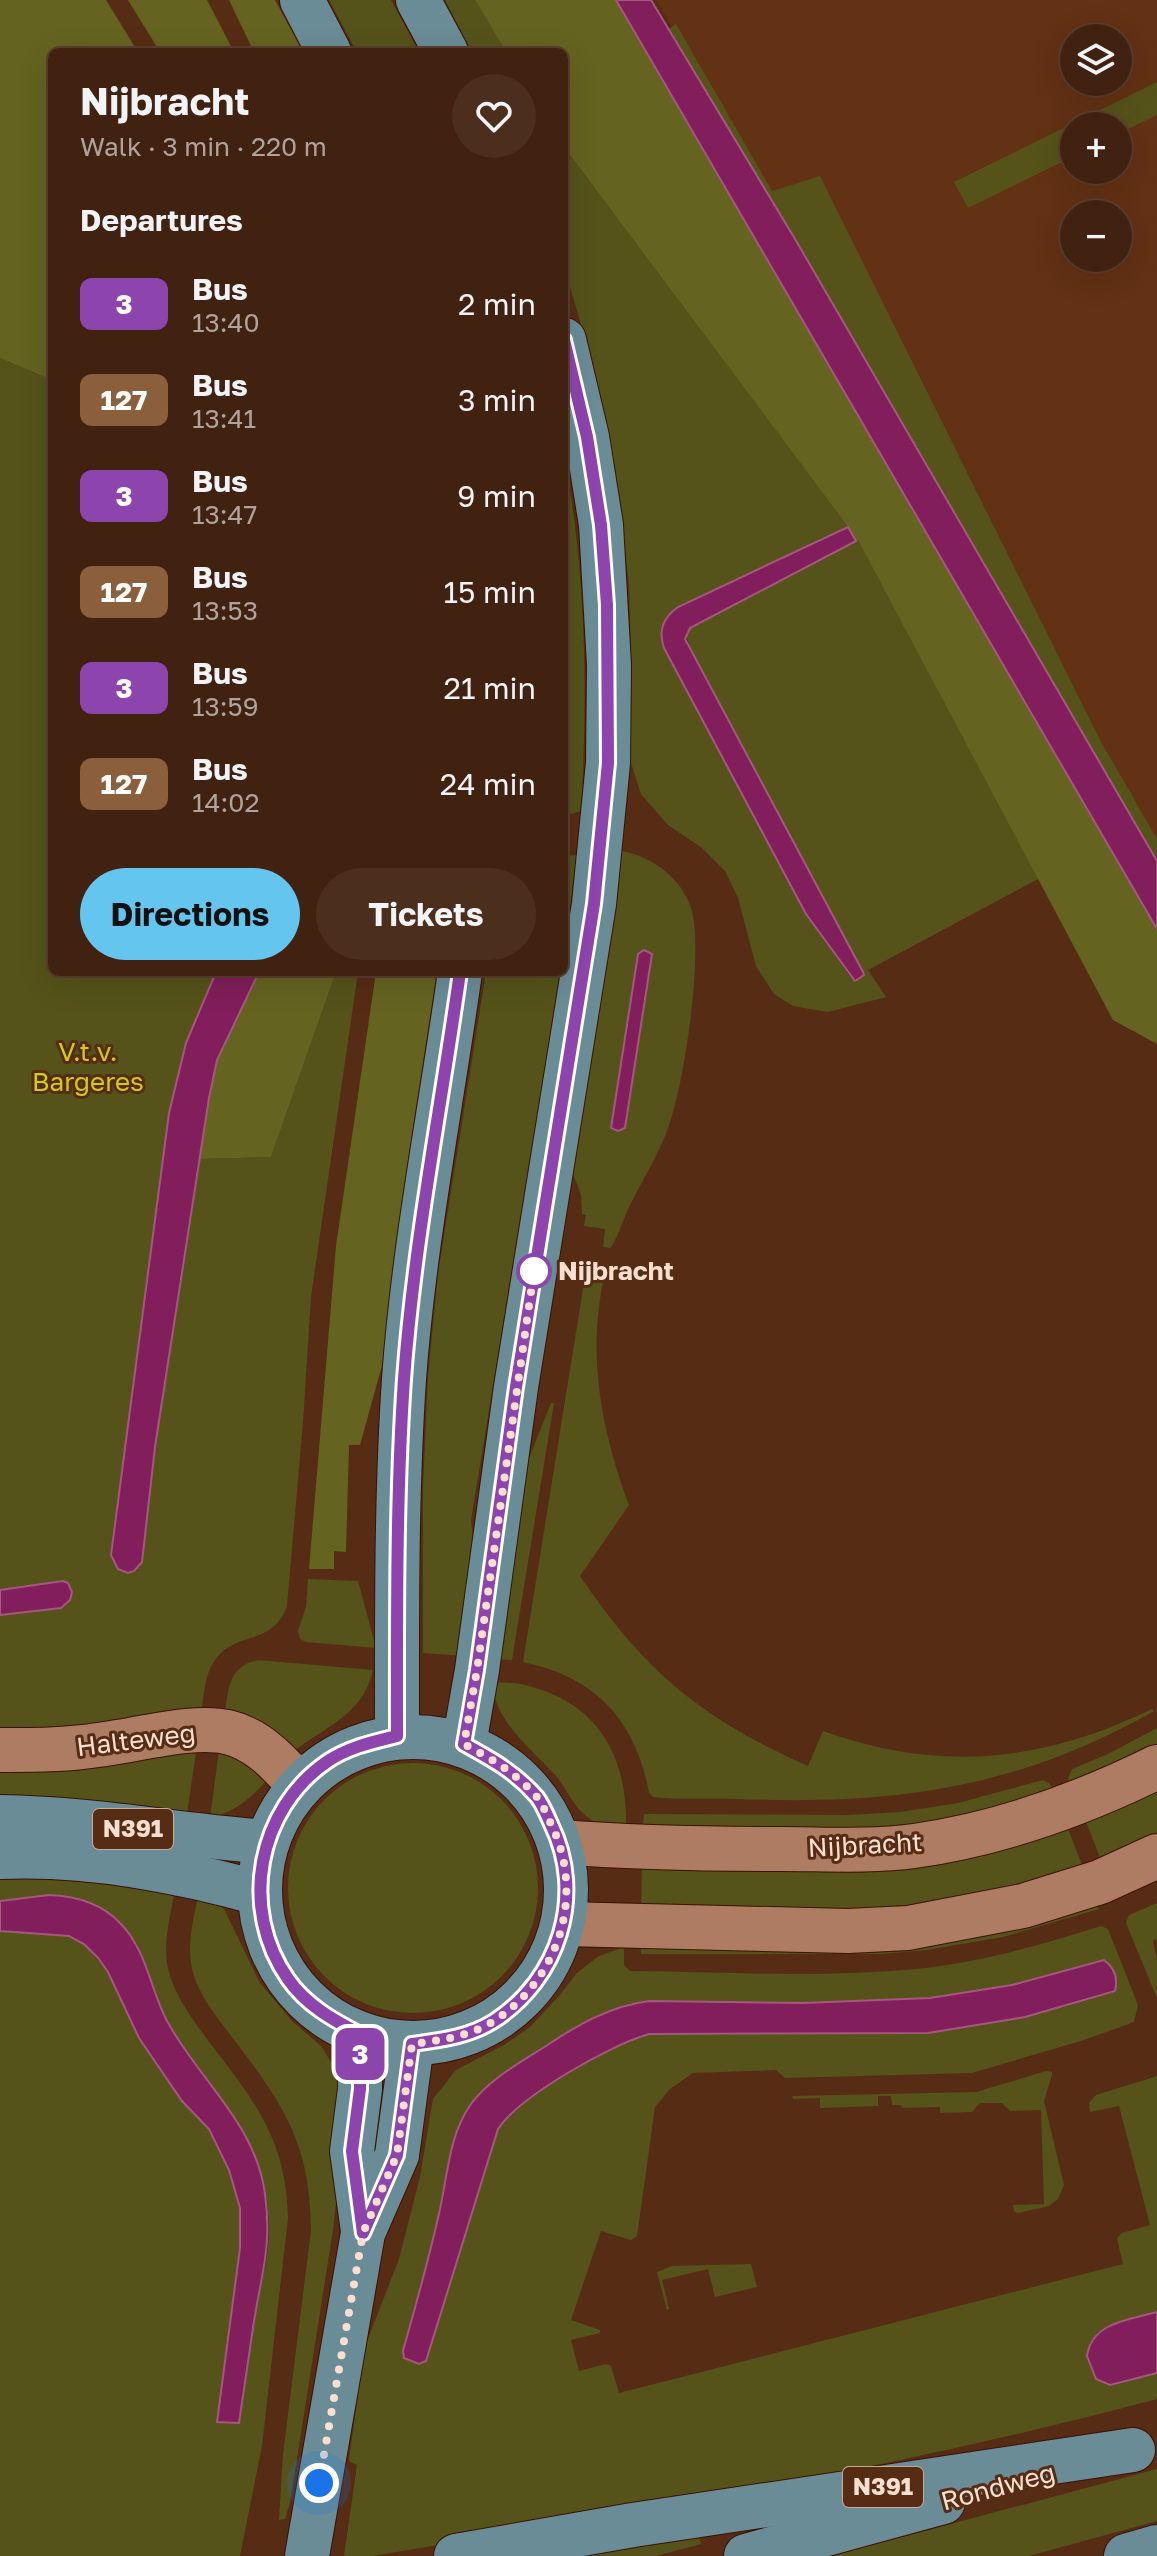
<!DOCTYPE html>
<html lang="en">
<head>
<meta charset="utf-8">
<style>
	body { margin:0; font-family:"Golos Text",sans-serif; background:#4c2e1d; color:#f1f3f6; height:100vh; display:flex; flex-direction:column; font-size:30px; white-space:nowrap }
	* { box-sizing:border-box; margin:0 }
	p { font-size:26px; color:#aea39e }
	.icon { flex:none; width:44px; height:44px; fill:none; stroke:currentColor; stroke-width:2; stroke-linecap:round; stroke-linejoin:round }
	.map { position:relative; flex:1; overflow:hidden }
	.side { position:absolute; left:48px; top:48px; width:520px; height:928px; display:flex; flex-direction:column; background:#41210f; border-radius:12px; box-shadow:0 8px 32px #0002,0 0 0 2px #5a3e2f }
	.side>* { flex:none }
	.badge { padding:0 16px; border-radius:12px; font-size:28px; line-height:52px }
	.controls { position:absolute; left:1060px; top:24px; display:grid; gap:16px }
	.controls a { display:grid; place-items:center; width:72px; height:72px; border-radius:50%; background:#41210f; box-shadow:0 8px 32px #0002,0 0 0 2px #5a3e2f; font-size:40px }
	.you { position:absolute; width:40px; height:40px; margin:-20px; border:6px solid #fff; border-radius:50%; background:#1a73e8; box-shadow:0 0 0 12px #1a73e833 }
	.map>.badge { position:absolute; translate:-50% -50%; box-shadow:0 0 0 4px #fff }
	h2 { padding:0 32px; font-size:30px; line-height:72px }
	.round { display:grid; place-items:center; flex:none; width:84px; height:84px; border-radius:42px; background:#4c2e1d }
	.headline { display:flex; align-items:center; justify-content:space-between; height:136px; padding:0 32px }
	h1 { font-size:38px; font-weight:700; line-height:60px }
	.primary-button { display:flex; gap:16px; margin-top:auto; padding:16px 32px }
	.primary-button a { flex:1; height:92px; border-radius:48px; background:#64c5ee; color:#111; font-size:32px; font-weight:700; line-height:92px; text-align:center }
	.primary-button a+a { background:#4c2e1d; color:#f1f3f6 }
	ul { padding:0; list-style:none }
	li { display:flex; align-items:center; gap:24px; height:96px; padding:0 32px }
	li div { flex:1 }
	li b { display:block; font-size:30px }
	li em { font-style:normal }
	li .badge { min-width:88px; font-weight:700; text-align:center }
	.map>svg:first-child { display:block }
	.built { fill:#633114; fill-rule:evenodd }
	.green { fill:#55531a; fill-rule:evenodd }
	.forest { fill:#656320 }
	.water { fill:#811e5b; stroke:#a5587e; stroke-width:2 }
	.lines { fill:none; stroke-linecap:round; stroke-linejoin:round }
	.minor-casing { stroke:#3a1200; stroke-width:46 }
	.major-casing { stroke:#3a1200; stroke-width:46 }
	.minor { stroke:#ae7c62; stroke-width:44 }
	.major { stroke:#6a8c97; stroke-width:44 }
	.line-casing { stroke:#fff; stroke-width:18 }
	.line { stroke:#8e44ad; stroke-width:12 }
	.walk { stroke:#fadfd1; stroke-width:8; stroke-dasharray:0 14.4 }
	.stop-dot { fill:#fff; stroke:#8e44ad; stroke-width:4 }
	.labels { text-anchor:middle; stroke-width:6; stroke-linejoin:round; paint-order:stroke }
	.shield { fill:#572c14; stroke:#c9a998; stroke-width:2 }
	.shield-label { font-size:24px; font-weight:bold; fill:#fadfd1 }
	.park-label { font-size:26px; fill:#d2ce0c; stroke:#572c14 }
	.stop-label { font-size:26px; font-weight:bold; fill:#fadfd1; stroke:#572c14; text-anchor:start }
	.street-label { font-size:26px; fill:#fadfd1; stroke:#572c14 }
</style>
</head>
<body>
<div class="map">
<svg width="1157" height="2556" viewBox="0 0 1157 2556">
	<rect width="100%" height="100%" fill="#572c14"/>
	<path class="built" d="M 656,0 L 1157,0 L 1157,855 L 769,190 ZM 1074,38 L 1118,38 L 1118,82 L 1074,82 ZM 1074,126 L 1118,126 L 1118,170 L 1074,170 ZM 1074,214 L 1118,214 L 1118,258 L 1074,258 Z"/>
	<g class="green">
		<path d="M 329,0 L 391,0 L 419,52 L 357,52 Z"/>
		<path d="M 445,0 L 475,0 L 506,52 L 472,52 Z"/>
		<path d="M 676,24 L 772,191 L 820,176 L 1099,738 L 1157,839 L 1157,861 L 795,239 L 669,29 Z"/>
		<path d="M 1157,82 L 1157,115 L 1118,134 L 1118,126 L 1074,126 L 1074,156 L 968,208 L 954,182 Z"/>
		<path d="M 564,147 L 848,527 L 678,607 L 664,649 L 806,914 L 849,975 L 863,972 L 692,653 L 686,635 L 690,628 L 858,539 L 1040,878 L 868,970 L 886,997 L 828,1012 L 793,1006 L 774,994 L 756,966 L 738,898 L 725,871 L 702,848 L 668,825 L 641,794 L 630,760 L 631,653 L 629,585 L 621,513 L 597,380 L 564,266 Z"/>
		<path d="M 0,358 L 52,380 L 52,972 L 216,972 L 186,1043 L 169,1113 L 111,1555 L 118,1568 L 142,1561 L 155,1447 L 198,1159 L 271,1157 L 336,972 L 358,972 L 311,1297 L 303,1422 L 287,1606 C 272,1647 236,1630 215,1660 C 204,1675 204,1697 201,1715 L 0,1737 L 0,1615 L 22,1611 L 28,1585 L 0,1590 Z"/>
		<path d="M 564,454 C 586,572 588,691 581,811 L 564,816 Z"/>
		<path d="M 622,851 C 652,856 684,880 692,911 C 703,956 685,1077 670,1122 C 661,1151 644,1177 630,1205 C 623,1218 619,1237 610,1248 L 603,1247 L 605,1229 L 584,1226 L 586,1215 L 582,1214 L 581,1195 L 573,1173 ZM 644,950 L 652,954 L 625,1127 L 618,1131 L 611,1127 L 638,954 Z"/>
		<path d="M 577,855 L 564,951 L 564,856 Z"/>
		<path d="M 486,972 L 561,972 L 471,1520 L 478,1590 L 467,1656 L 423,1653 L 423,1489 L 428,1376 L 438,1274 Z"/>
		<path d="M 587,1264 L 606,1268 C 586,1351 600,1426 629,1505 L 580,1576 C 645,1672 702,1719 808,1766 L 823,1731 C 939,1773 1043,1762 1152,1709 L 1154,1711 C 1017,1789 893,1805 738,1799 C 710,1798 681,1800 653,1797 L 649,1793 C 636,1721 596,1677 523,1662 Z"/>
		<path d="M 551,1403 L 554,1403 L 512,1660 L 495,1659 L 523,1473 Z"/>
		<path d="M 308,1579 L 358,1581 L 376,1648 L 306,1642 L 300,1639 L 298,1631 L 306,1607 Z"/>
		<path d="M 258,1660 L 373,1670 C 363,1715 326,1726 294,1751 L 225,1712 C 229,1687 229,1666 258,1660 Z"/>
		<path d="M 494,1682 C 505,1683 515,1682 525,1685 C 601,1703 629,1760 626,1833 C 610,1828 594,1825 582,1812 C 571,1802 566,1788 557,1777 C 536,1753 489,1717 494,1682 Z"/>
		<path d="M 1157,1728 L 1157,1751 L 1073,1791 L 1068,1778 L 1072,1769 L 1108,1754 Z"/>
		<path d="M 220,1743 L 273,1773 C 255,1795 238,1811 210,1818 Z"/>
		<path d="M 197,1745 L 186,1821 L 0,1803 L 0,1764 Z"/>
		<circle cx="413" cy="1888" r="125"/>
		<path d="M 1157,1779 L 1157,1843 L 1103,1865 L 1083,1814 Z"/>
		<path d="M 1043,1780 L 1050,1784 L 1055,1797 L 943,1826 L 642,1832 L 644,1814 L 848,1815 L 900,1812 L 958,1803 Z"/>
		<path d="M 1065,1821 L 1085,1873 L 958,1906 L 641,1915 L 642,1859 Z"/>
		<path d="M 0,1867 L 176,1883 C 172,1910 162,1942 168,1969 C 175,1997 193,2020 210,2043 C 256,2103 286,2140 288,2218 L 262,2446 L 240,2556 L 0,2556 L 0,1931 L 69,1936 L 84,1944 L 108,1972 L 139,2038 L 182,2101 L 209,2129 L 219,2147 L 229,2170 L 240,2208 L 240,2248 L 217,2422 L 239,2423 C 245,2386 249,2350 255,2314 C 260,2285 269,2259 269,2230 C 268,2141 214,2094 169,2025 C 153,1999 149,1967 135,1940 L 49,1895 L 0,1901 Z"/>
		<path d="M 199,1889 L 224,1909 L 260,1983 L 292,2021 L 321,2046 L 331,2062 L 341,2087 L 343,2135 L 333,2230 L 290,2503 L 285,2519 L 279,2520 L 283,2454 L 311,2230 C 310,2144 285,2107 235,2041 C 218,2018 198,1996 192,1968 C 186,1942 195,1915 199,1889 Z"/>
		<path d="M 1095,1897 L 1099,1909 L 1003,1937 L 927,1950 L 881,1954 L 641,1954 L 641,1943 Z"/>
		<path d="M 1157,1903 L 1157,1939 L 1153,1941 L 1157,1960 L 1157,1998 L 1126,1923 L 1129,1915 Z"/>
		<path d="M 1101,1926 L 1108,1929 L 1138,2005 L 1134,2022 L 1084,2040 L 972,2073 L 785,2078 L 776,2070 L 693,2073 L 670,2089 L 655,2107 L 637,2236 L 631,2240 L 601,2231 L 571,2320 L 600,2330 L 600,2333 L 571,2340 L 579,2371 L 606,2364 L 611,2366 L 619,2393 L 1123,2264 L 1117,2238 L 1122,2233 L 1150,2225 L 1119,2106 L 1090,2112 L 1089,2103 L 1096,2095 L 1157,2076 L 1157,2312 L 1107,2326 L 1096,2379 L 1110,2385 L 1157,2373 L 1157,2399 C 899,2468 635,2512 373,2556 L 344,2556 L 357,2465 L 349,2461 L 364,2349 L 399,2259 L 420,2177 L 433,2099 L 456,2070 L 504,2045 L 529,2028 L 560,1995 L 576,1974 L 587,1965 L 599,1956 L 624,1947 L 624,1965 L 630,1971 C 725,1972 822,1978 917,1969 C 979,1963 1041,1945 1101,1926 Z"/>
		<path d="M 1046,2071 L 1052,2072 L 1052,2075 L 1044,2101 L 1064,2185 L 1058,2199 L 1049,2206 L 1018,2213 L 1014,2211 L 1013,2205 L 1044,2204 L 1041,2110 L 1010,2111 L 1002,2103 L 980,2103 L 972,2112 L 940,2113 L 940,2107 L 902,2108 L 901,2105 L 892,2105 L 891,2096 L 878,2096 L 878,2106 L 820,2108 L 820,2098 L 793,2099 L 792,2096 L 976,2092 Z"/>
		<path d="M 751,2264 L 757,2287 L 715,2297 L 708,2269 L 662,2280 L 669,2309 L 667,2310 L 657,2272 L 672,2266 Z"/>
		<path d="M 1157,2469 L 1157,2521 L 1029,2556 L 831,2556 Z"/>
		<path d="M 696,2525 L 701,2544 L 656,2556 L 520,2556 Z"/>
	</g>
	<g class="forest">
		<path d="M 0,0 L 106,0 L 138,52 L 52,52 L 52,380 L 0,358 Z"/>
		<path d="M 128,0 L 207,0 L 234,52 L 160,52 Z"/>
		<path d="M 229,0 L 275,0 L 303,52 L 254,52 Z"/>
		<path d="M 475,0 L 616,0 L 1157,929 L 1157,1044 L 1113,1020 L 858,540 L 856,541 L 848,527 L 564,147 L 564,52 L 506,52 Z"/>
		<path d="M 259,972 L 336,972 L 271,1157 L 198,1159 L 217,1060 Z"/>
		<path d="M 376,972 L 437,972 L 402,1199 L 383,1362 L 360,1445 L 349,1445 L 346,1552 L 334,1551 L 334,1569 L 309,1569 L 336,1246 Z"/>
	</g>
	<g class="water">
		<path d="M 616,0 L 651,0 L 795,239 L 1157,861 L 1157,929 Z"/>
		<path d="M 848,527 L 856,541 L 690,628 L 685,639 L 863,972 L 864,975 L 855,981 L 806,914 L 664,648 C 658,630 663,618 678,607 Z"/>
		<path d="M 644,950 L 652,954 L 625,1128 L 618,1131 L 611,1128 L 638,954 Z"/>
		<path d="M 216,972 L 259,972 L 217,1060 L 209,1098 L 155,1447 L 142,1562 L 134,1571 L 128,1573 L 118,1569 L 111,1555 L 169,1113 L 186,1043 Z"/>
		<path d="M 63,1581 L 68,1583 L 72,1592 L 70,1600 L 61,1608 L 0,1615 L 0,1590 Z"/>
		<path d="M 49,1895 C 76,1896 101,1903 120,1923 C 147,1950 150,1989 167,2021 C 199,2080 256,2124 265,2194 C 272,2245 262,2272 254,2321 C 249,2355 244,2389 239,2423 L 217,2422 L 240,2248 L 240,2208 L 229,2170 L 209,2129 L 182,2101 L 139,2038 L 108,1972 L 98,1958 L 84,1944 L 69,1936 L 0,1931 L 0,1901 Z"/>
		<path d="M 1104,1960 C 1115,1968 1118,1979 1115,1991 L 1025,2017 L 928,2033 L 649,2034 C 610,2045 520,2096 498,2129 L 426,2361 L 419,2364 L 404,2358 L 403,2351 C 416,2304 430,2256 440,2209 C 448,2173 449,2135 471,2104 C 490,2078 523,2061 549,2044 C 579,2024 611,2006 649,2001 L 803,2003 L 930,1998 L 1012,1985 Z"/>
		<path d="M 1157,2312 L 1157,2373 L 1110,2385 L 1096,2379 L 1087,2356 C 1092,2322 1129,2320 1157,2312 Z"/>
	</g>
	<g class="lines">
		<defs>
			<g id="minor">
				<path d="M 0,1750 C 33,1750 66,1750 98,1745 C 134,1741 193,1724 227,1732 C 258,1739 279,1763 300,1786"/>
				<path d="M 560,1842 C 634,1848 706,1849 780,1849 C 825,1849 870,1852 914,1846 C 999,1834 1080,1805 1157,1767"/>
				<path d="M 564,1924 L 848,1931 L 908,1928 L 1023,1906 L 1100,1882 L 1157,1856"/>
			</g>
			<g id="major">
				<path d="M 302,0 L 329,52"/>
				<path d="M 418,0 L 446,52"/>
				<path d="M 397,1736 C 397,1618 396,1498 404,1379 C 414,1243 441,1108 460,972"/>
				<circle cx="413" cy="1890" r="153"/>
				<path d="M 464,1744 L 477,1670 L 516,1387 L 594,904 L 608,763 L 609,665 L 601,525 L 587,437 L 564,340"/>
				<path d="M 0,1817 C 89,1818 178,1835 267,1842"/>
				<path d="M 0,1857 C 86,1853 176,1870 259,1893"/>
				<path d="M 360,2034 L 360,2089 L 352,2151 L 363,2231"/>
				<path d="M 307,2556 L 363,2233 L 397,2155 L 412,2044"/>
				<path d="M 456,2556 L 633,2525 L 1133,2450"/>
				<path d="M 746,2556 L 943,2502"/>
				<path d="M 1126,2556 L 1157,2547"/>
			</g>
		</defs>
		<use href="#minor" class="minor-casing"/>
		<use href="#major" class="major-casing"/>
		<use href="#minor" class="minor"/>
		<use href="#major" class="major"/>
	</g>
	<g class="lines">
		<defs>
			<path id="line" d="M 460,972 C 441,1108 414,1242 404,1379 C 396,1498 397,1618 397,1736 C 373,1742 349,1747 328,1761 C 257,1809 239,1909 288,1979 C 306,2005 333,2020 360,2034 L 360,2089 L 352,2151 L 363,2233 L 397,2155 L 412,2044 C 440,2040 469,2037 494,2021 C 559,1979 586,1895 551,1824 C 547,1815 543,1805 537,1797 C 515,1772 493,1760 464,1744 L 477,1670 L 516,1387 L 594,904 L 608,763 L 607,605 L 601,525 L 587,437 L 564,340"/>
		</defs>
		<use href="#line" class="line-casing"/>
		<use href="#line" class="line"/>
		<path class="walk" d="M 319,2483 L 363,2233 L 397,2155 L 412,2044 C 440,2040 469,2037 494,2021 C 559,1979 586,1895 551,1824 C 547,1815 543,1805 537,1797 C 515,1772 493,1760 464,1744 L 477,1670 L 534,1271"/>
	</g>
	<circle class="stop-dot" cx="534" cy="1271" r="16"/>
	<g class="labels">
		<g class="shield">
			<rect x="93" y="1809" width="80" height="40" rx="6"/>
			<rect x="843" y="2467" width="80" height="40" rx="6"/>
		</g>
		<g class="shield-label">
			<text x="133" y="1837">N391</text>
			<text x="883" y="2495">N391</text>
		</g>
		<g class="park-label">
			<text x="88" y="1061">V.t.v.<tspan x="88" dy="30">Bargeres</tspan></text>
		</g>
		<g class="stop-label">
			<text x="558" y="1280">Nijbracht</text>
		</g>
		<g class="street-label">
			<text transform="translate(136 1740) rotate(-7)" y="9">Halteweg</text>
			<text transform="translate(865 1845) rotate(-3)" y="9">Nijbracht</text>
			<text transform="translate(998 2487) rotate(-15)" y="9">Rondweg</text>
		</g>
	</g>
</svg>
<div class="controls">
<a><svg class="icon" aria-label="layers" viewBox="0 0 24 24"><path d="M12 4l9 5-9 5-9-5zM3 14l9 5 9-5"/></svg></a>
<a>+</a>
<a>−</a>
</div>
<div class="you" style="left:319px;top:2483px"></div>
<b class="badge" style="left:360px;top:2054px;background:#8e44ad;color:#fff">3</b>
<section class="side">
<div class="headline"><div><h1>Nijbracht</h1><p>Walk · 3 min · 220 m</p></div><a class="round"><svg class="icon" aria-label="heart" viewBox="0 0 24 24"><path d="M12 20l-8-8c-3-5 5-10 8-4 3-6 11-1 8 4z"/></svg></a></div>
<h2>Departures</h2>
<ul>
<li><span class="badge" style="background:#8e44ad;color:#fff">3</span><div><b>Bus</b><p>13:40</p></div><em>2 min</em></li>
<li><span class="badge" style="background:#8b5e3c;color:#fff">127</span><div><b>Bus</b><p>13:41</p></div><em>3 min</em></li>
<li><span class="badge" style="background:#8e44ad;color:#fff">3</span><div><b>Bus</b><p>13:47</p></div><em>9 min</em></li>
<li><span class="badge" style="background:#8b5e3c;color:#fff">127</span><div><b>Bus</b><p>13:53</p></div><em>15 min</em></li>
<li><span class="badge" style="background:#8e44ad;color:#fff">3</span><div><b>Bus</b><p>13:59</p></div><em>21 min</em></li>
<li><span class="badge" style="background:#8b5e3c;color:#fff">127</span><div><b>Bus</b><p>14:02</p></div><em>24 min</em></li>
</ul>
<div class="primary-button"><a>Directions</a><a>Tickets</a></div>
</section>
</div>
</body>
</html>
